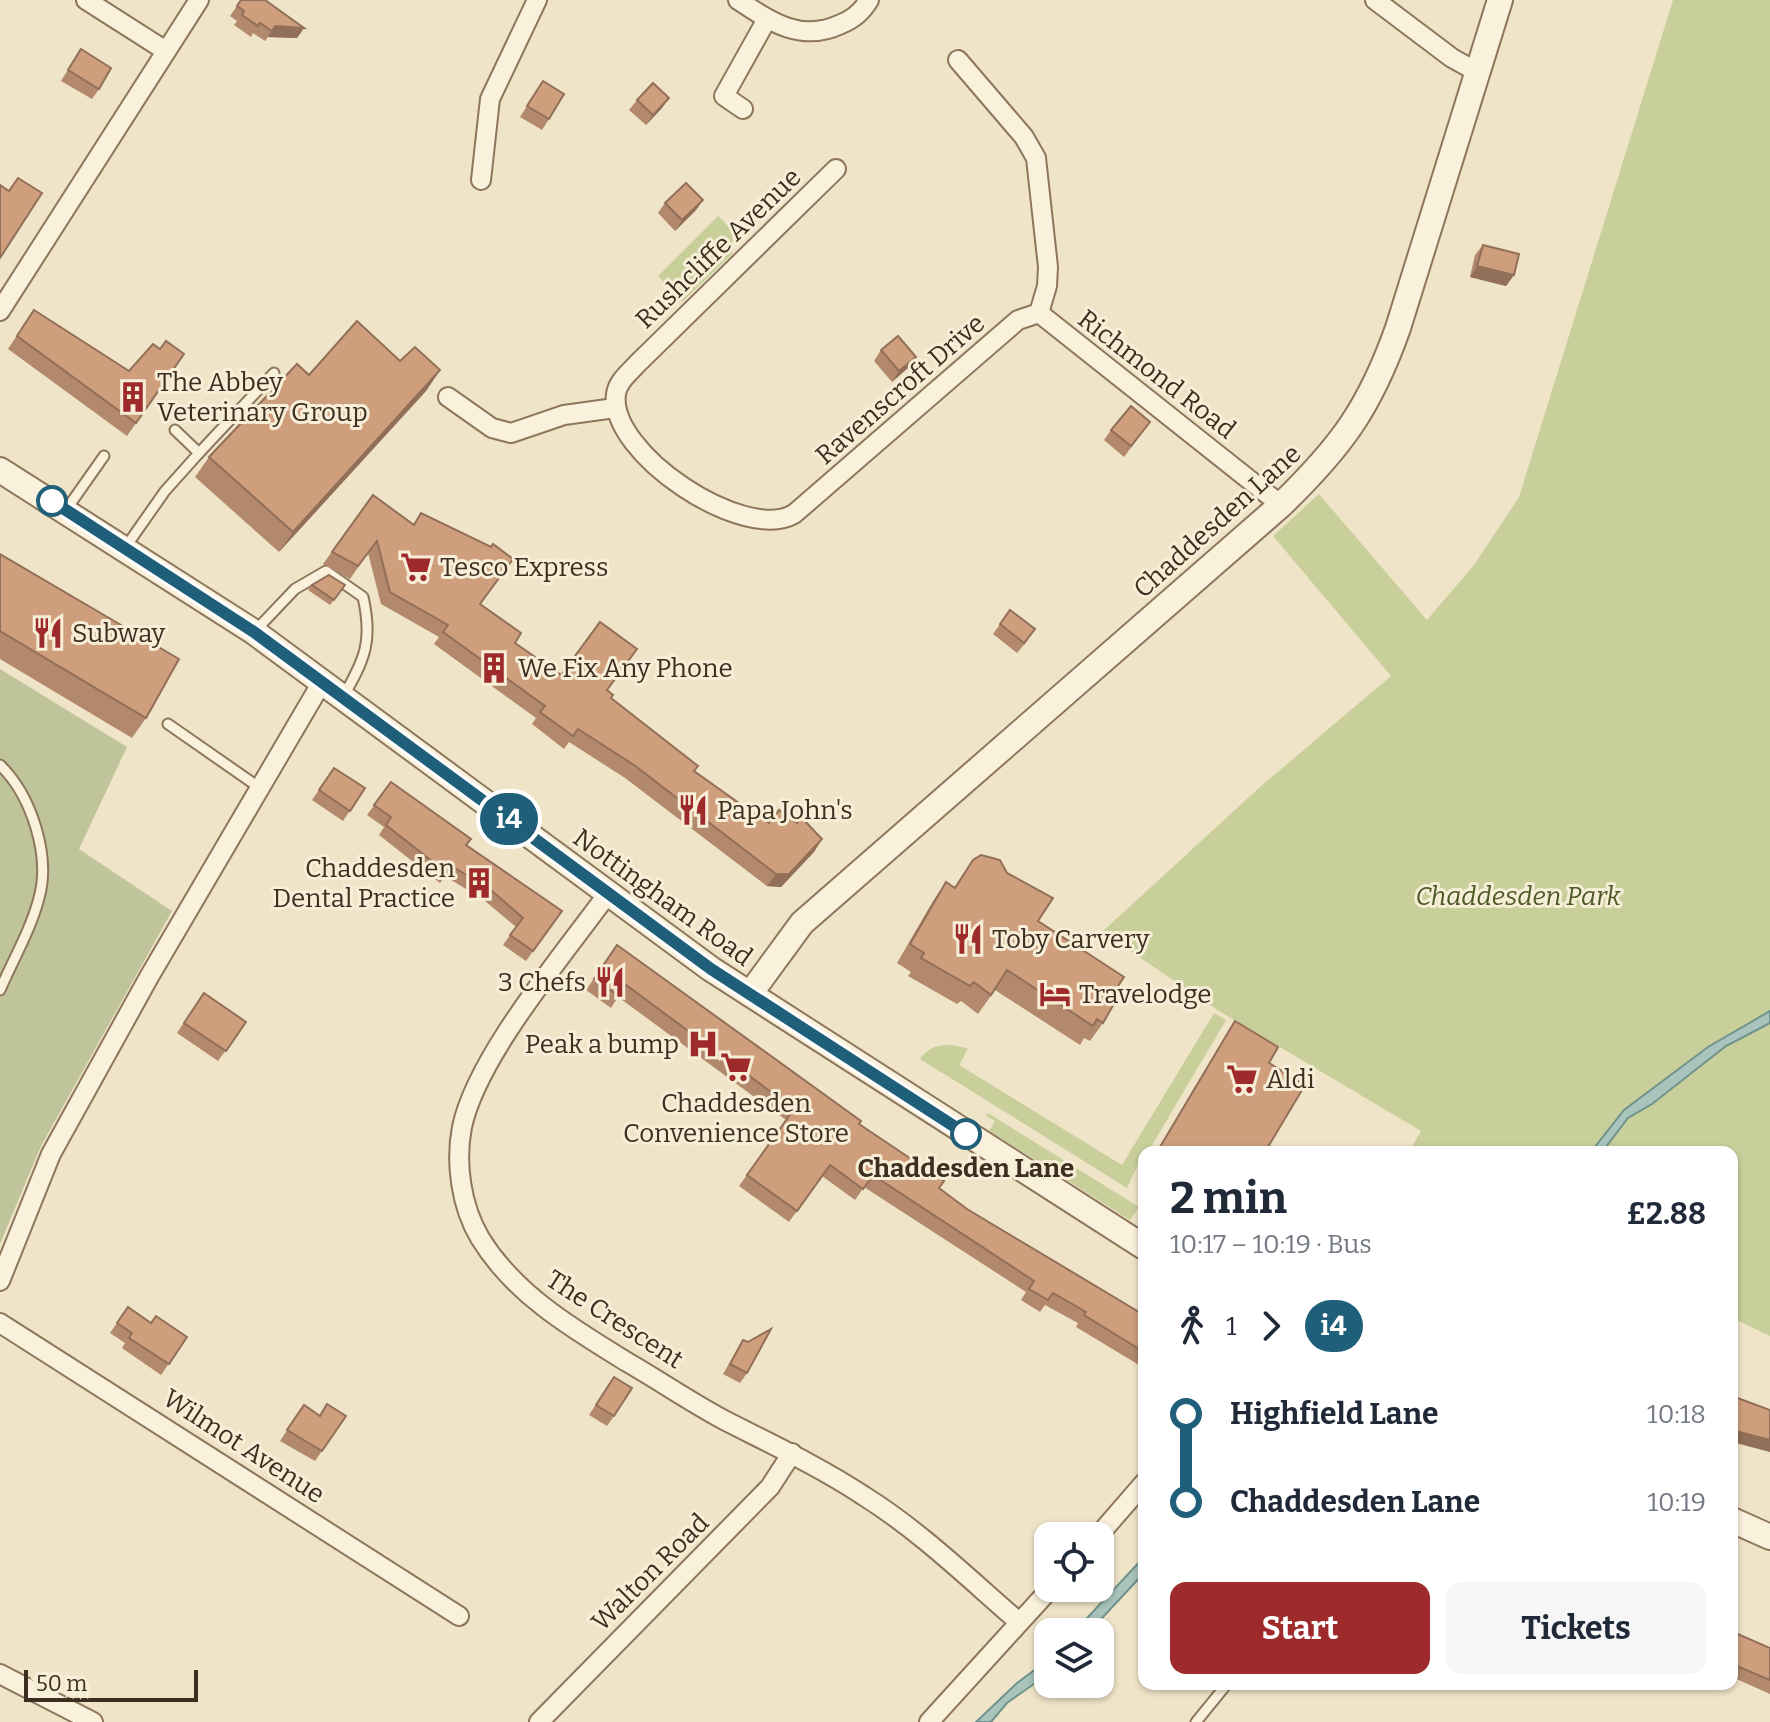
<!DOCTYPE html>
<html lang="en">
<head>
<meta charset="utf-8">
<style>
	body { margin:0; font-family:Bitter,serif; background:#f6f6f7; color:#1f2937; height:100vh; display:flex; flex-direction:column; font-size:30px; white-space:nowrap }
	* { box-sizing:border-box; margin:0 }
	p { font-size:26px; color:#747a83 }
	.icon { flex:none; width:44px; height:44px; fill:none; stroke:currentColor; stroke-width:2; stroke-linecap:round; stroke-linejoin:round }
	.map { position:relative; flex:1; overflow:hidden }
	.panel { position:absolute; left:1138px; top:1146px; width:600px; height:544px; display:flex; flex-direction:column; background:#fff; border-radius:16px; box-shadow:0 2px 6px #0004 }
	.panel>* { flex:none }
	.badge { padding:0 16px; border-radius:26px; font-size:28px; line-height:52px }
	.controls { position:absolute; left:1034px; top:1522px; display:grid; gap:16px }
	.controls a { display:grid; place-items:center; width:80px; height:80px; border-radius:16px; background:#fff; box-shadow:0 2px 6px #0004; font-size:40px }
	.scale { position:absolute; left:24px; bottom:20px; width:174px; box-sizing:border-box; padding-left:8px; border:4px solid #3d2e20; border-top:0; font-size:22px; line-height:28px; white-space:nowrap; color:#3d2e20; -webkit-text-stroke:6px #f7eed8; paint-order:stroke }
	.map>.badge { position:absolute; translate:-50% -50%; box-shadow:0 0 0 4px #fff }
	.legs { display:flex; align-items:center; gap:12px; height:88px; padding:0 32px; font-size:26px }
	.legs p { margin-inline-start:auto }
	.overview { display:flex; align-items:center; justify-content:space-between; height:136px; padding:0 32px }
	h1 { font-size:44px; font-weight:700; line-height:60px }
	.button { display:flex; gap:16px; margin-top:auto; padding:16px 32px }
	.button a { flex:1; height:92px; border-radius:16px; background:#9e2a2b; color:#fff; font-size:32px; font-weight:700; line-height:92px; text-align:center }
	.button a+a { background:#f6f6f7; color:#1f2937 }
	ul { padding:0 32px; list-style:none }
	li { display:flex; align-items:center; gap:28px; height:88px; font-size:30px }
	li i { display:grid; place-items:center; width:12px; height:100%; margin:0 10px; background:currentColor }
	li i::after { content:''; width:20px; height:20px; margin:-10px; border:6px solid; border-radius:50%; background:#fff }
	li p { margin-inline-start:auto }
	li:first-child i { background:linear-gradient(#0000 50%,currentColor 0) }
	li:last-child i { background:linear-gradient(currentColor 50%,#0000 0) }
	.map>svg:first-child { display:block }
	.green { fill:#c9cf9b }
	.cemetery { fill:#bfc49a }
	.water { fill:#a9c4bc; stroke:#6f938a; stroke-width:2 }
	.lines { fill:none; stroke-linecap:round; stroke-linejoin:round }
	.service-casing { stroke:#8d765c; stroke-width:13 }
	.minor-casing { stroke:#8d765c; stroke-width:22 }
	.tertiary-casing { stroke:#8d765c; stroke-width:28 }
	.service { stroke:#faf1dc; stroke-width:9 }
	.minor { stroke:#faf1dc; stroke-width:18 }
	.tertiary { stroke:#faf1dc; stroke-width:24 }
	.wall { fill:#b2896c }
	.shaded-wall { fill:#916f58 }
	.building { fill:#cf9f7d; stroke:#916f58; stroke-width:2 }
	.line-1-casing { stroke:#fff; stroke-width:18 }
	.line-1 { stroke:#1f5f7a; stroke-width:12 }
	.stop-1-dot { fill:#fff; stroke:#1f5f7a; stroke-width:4 }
	.labels { text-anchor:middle; stroke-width:6; stroke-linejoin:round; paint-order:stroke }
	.street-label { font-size:26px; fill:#3d2e20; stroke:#f7eed8 }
	.poi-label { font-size:26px; fill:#3d2e20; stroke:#f7eed8; text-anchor:start }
	.park-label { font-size:26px; font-style:italic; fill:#4d5a26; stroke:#f7eed8 }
	.stop-label { font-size:26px; font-weight:bold; fill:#3d2e20; stroke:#f7eed8 }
</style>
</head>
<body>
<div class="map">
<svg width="1770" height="1722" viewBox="0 0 1770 1722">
	<rect width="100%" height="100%" fill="#f0e4c8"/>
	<g class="green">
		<path d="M 1673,0 L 1770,0 L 1770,1336 L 1732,1318 L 1732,1152 L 1409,1152 L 1421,1131 L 1219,1011 L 1102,932 L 1261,786 L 1391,676 L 1273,536 L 1319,494 L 1427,620 L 1474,565 L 1519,497 Z"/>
		<path d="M 718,216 L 733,231 L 732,254 L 682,302 L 658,276 Z"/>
		<path d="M 1214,1013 L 1226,1020 L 1148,1152 L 1144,1152 L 1127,1188 L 920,1059 C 931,1042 951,1043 968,1049 L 959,1065 L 1122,1165 Z"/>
		<path d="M 988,1113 L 1139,1207 L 1130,1220 L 989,1131 L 995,1121 L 986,1116 Z"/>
	</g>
	<path class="cemetery" d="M 0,669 L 127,747 L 79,849 L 172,911 L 41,1146 L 0,1244 Z"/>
	<g class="water">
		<path d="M 1770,1011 L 1770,1023 L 1726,1046 L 1652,1104 L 1628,1118 L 1602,1152 L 1591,1152 L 1624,1110 L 1708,1047 Z"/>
		<path d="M 1144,1557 L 1144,1573 L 1089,1632 L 1074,1632 Z"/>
		<path d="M 1048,1660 L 1048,1674 L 1007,1703 L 991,1722 L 976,1722 L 1017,1683 Z"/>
	</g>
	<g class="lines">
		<defs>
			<g id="service">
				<path d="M 199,453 L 274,373"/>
				<path d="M 66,510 L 104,456"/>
				<path d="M 125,548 L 165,491 L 199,453 L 175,430"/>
				<path d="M 256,630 L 295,589 L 326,571 L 363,597 C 373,641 365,659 343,697"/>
				<path d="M 168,724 L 260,788"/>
				<path d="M 0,765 C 31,795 51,855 39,898 C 31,929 13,960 0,990"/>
				<path d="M 1196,1722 L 1227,1684"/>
			</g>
			<g id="minor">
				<path d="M 86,0 L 166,51"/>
				<path d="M 738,0 C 771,22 801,43 841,24 C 854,19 862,12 869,0"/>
				<path d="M 1375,0 L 1452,58 L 1479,73"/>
				<path d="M 743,109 L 724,96 L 767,19"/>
				<path d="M 836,169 L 637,364 C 629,373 618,381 616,394 C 608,453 744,543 794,514 L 1018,320 L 1039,313 L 1047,286 L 1048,267 L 1036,158 L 1024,137 L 958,60"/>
				<path d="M 481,180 L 490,99 L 537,0"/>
				<path d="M 0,311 L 199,0"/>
				<path d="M 1039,313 L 1281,505"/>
				<path d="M 448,397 L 492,428 L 511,433 L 564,415 L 615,408"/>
				<path d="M 609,892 C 565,953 477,1056 462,1127 C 455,1163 461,1206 480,1238 C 514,1294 573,1329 627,1362 C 660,1381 692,1403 726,1421 C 773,1445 820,1467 864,1496 C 920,1531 969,1579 1019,1622"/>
				<path d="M 0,1281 L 51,1154 L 149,977 L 322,682"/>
				<path d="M 0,1323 L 459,1616"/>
				<path d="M 1098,1536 L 1144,1483"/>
				<path d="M 0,1674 L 93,1722"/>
				<path d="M 539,1722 L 770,1487 L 792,1453"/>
				<path d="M 929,1722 L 1051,1588"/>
			</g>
			<g id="tertiary">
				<path d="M 0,470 L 254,632 L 711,969 L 1144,1247"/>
				<path d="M 750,994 L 802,923 L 1281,505 C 1342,446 1370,407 1398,328 L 1500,0"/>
				<path d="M 1732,1520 L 1770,1537"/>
			</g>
		</defs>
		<use href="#service" class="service-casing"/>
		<use href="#minor" class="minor-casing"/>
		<use href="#tertiary" class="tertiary-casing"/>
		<use href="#service" class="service"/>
		<use href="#minor" class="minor"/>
		<use href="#tertiary" class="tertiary"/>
	</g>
	<g class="wall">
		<path d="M 241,0 L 304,28 L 297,38 L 268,37 L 265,41 L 253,33 L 251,37 L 234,25 L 237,21 L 230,16 Z"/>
		<path d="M 81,49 L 99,89 L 92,99 L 61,81 Z"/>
		<path d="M 543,81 L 549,119 L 542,130 L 520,117 Z"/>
		<path d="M 669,98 L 662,108 L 646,125 L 629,110 L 637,100 Z"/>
		<path d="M 703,200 L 696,210 L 675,231 L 658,213 L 665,203 Z"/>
		<path d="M 1483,245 L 1514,275 L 1506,286 L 1470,277 L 1475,255 Z"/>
		<path d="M 34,310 L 129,371 L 184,354 L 127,436 L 8,349 Z"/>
		<path d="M 881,350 L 909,367 L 892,382 L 874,361 Z"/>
		<path d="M 400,361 L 440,370 L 426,391 L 279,552 L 195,477 L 209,457 L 309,375 Z"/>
		<path d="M 1150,422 L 1124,457 L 1104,440 L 1111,430 Z"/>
		<path d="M 373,495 L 413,525 L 421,513 L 480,604 L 515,643 L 561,675 L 607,690 L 611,698 L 694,771 L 753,813 L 769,823 L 797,823 L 822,839 L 814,852 L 781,887 L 767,886 L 625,778 L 569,742 L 564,749 L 532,724 L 536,718 L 434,644 L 439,637 L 381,604 L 368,553 L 350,579 L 323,564 Z"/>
		<path d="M 0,554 L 146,718 L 132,738 L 0,659 Z"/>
		<path d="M 312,585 L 345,585 L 330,605 L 308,590 Z"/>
		<path d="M 1010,610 L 1028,640 L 1017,653 L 993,634 Z"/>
		<path d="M 334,768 L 365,788 L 343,821 L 312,800 Z"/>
		<path d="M 391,782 L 466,845 L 562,911 L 526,961 L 503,945 L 516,927 L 485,901 L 445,876 L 440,883 L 379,835 L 384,827 L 367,815 Z"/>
		<path d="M 973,860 L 1007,873 L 1038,921 L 1114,992 L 1103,1023 L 1090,1041 L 1084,1038 L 1080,1045 L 995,990 L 978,1014 L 961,1001 L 957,1004 L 908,976 L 911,972 L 897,963 L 933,901 L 946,882 L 954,888 Z"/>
		<path d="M 617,945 L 859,1124 L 939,1188 L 967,1209 L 1144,1315 L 1144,1368 L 1076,1327 L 1078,1323 L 1045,1305 L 1040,1312 L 1021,1300 L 1026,1292 L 864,1187 L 855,1200 L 822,1176 L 789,1222 L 739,1186 L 786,1120 L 618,997 L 611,1008 L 586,990 Z"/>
		<path d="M 204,993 L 246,1022 L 218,1061 L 177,1033 Z"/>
		<path d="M 128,1307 L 151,1323 L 187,1337 L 161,1375 L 122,1348 L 125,1343 L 110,1333 Z"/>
		<path d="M 743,1340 L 747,1373 L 740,1383 L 723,1374 Z"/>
		<path d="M 614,1377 L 614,1416 L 607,1426 L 589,1415 Z"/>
		<path d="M 304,1405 L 319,1415 L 346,1416 L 315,1461 L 280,1441 Z"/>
		<path d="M 1732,1625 L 1733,1632 L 1770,1648 L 1770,1694 L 1732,1677 Z"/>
	</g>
	<g class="shaded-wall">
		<path d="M 275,26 L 304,28 L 297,38 L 268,37 Z"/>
		<path d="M 669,98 L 662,108 L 646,125 L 653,115 Z"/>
		<path d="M 703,200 L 696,210 L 675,231 L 682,220 Z"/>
		<path d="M 1477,266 L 1514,275 L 1506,286 L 1470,277 Z"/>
		<path d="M 916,357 L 909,367 L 892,382 L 899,371 Z"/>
		<path d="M 440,370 L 426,391 L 279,552 L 293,532 Z"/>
		<path d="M 822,839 L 814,852 L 781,887 L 767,886 L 776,874 Z"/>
		<path d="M 1732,1430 L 1770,1440 L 1770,1452 L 1732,1442 Z"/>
	</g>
	<g class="building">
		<path d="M 241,0 L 265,0 L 304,28 L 275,26 L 272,31 L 260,23 L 258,26 L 242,15 L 244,11 L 237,6 Z"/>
		<path d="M 81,49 L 111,68 L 99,89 L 68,70 Z"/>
		<path d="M 543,81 L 564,94 L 549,119 L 527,106 Z"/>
		<path d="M 653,83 L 669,98 L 653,115 L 637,100 Z"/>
		<path d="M 18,178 L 42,193 L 0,258 L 0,185 L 9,191 Z"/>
		<path d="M 686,183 L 703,200 L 682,220 L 665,203 Z"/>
		<path d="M 1483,245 L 1519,254 L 1514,275 L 1477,266 Z"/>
		<path d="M 34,310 L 129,371 L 153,344 L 160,349 L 166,341 L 184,354 L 136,423 L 17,336 Z"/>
		<path d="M 357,321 L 400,361 L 415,347 L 440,370 L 293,532 L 209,457 L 297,364 L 309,375 Z"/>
		<path d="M 898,336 L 916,357 L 899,371 L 881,350 Z"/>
		<path d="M 1131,406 L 1150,422 L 1131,446 L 1111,430 Z"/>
		<path d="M 373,495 L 414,525 L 421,513 L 491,547 L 493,544 L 513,559 L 480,604 L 521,633 L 515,643 L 561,675 L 600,622 L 637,649 L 607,690 L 613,695 L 611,698 L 698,766 L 694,771 L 753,813 L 769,823 L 779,810 L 797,823 L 802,818 L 822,839 L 789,874 L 776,874 L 634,765 L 578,729 L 573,736 L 540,712 L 545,706 L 443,632 L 448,625 L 390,592 L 377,541 L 358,566 L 332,552 Z"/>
		<path d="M 0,554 L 179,659 L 146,718 L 0,631 Z"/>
		<path d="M 329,575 L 345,585 L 334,600 L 312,585 Z"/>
		<path d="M 1010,610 L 1035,629 L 1024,643 L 1000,624 Z"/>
		<path d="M 334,768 L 365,788 L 350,811 L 319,790 Z"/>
		<path d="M 391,782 L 471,839 L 466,845 L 562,911 L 533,951 L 510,935 L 523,918 L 492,891 L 452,866 L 447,873 L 386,825 L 391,817 L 374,805 Z"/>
		<path d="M 981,855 L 1000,860 L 1007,873 L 1053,898 L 1038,921 L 1124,977 L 1114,992 L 1119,995 L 1103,1023 L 1097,1019 L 1093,1026 L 1007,970 L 991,995 L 974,982 L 970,986 L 921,958 L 924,953 L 910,944 L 946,882 L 955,888 L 973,860 Z"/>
		<path d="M 617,945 L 861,1121 L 859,1124 L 944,1181 L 939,1188 L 967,1209 L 1144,1315 L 1144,1352 L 1084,1315 L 1086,1312 L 1053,1293 L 1048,1300 L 1029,1289 L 1034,1281 L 873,1175 L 863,1189 L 830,1165 L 797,1211 L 747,1175 L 794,1109 L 626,985 L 619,996 L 594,979 Z"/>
		<path d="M 204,993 L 246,1022 L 226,1051 L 184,1023 Z"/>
		<path d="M 1235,1021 L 1278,1047 L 1269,1063 L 1305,1085 L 1265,1152 L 1157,1152 Z"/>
		<path d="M 128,1307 L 151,1323 L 156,1316 L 187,1337 L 169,1364 L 129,1338 L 132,1333 L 117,1323 Z"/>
		<path d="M 771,1329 L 747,1373 L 730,1364 L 743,1340 L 748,1342 Z"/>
		<path d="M 614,1377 L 632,1388 L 614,1416 L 596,1405 Z"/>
		<path d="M 1732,1396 L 1770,1410 L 1770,1440 L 1732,1430 Z"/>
		<path d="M 327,1404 L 346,1416 L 322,1451 L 287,1430 L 304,1405 L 320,1416 Z"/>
		<path d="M 1732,1625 L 1735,1627 L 1733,1632 L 1770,1648 L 1770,1680 L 1732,1664 Z"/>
	</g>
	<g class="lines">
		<defs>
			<path id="line-1" d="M 52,501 L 254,632 L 711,969 L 966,1134"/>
		</defs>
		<use href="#line-1" class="line-1-casing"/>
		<use href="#line-1" class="line-1"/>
	</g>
	<defs>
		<symbol id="building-bare" viewBox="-9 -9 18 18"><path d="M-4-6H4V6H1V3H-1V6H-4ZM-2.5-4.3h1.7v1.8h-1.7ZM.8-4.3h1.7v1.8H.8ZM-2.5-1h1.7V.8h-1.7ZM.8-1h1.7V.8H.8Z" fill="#9e2a2b" stroke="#f7eed8" stroke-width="2.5" paint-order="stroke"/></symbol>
		<symbol id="supermarket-bare" viewBox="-9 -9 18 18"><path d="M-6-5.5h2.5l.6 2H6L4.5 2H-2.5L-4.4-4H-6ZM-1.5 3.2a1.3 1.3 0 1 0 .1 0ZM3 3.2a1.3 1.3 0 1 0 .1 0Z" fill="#9e2a2b" stroke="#f7eed8" stroke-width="2.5" paint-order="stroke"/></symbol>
		<symbol id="restaurant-bare" viewBox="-9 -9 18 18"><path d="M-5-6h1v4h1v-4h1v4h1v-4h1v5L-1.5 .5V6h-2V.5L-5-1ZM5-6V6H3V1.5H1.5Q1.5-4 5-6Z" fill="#9e2a2b" stroke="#f7eed8" stroke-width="2.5" paint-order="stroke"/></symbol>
		<symbol id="hotel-bare" viewBox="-9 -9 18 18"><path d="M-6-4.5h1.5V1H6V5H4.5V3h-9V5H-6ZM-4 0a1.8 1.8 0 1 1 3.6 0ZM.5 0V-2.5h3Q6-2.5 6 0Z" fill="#9e2a2b" stroke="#f7eed8" stroke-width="2.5" paint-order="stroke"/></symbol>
		<symbol id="hospital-bare" viewBox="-9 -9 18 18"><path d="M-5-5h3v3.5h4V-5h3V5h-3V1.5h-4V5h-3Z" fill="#9e2a2b" stroke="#f7eed8" stroke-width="2.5" paint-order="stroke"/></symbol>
	</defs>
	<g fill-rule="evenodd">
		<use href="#building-bare" x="111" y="375" width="44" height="44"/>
		<use href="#supermarket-bare" x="394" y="545" width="44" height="44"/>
		<use href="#restaurant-bare" x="26" y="611" width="44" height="44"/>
		<use href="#building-bare" x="472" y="646" width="44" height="44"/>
		<use href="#restaurant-bare" x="671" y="788" width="44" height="44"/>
		<use href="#building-bare" x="457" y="861" width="44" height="44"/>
		<use href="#restaurant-bare" x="946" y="917" width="44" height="44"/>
		<use href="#restaurant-bare" x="588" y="960" width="44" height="44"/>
		<use href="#hotel-bare" x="1033" y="972" width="44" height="44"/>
		<use href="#hospital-bare" x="681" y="1022" width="44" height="44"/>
		<use href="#supermarket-bare" x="714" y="1045" width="44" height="44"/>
		<use href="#supermarket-bare" x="1220" y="1057" width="44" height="44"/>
	</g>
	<g class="stop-1-dot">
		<circle cx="52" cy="501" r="14"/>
		<circle cx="966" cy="1134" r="14"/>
	</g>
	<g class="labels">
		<g class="street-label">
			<text transform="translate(718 248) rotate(-44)" y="9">Rushcliffe Avenue</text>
			<text transform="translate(1157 374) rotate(38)" y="9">Richmond Road</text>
			<text transform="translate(900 389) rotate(-41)" y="9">Ravenscroft Drive</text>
			<text transform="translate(1217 521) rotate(-42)" y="9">Chaddesden Lane</text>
			<text transform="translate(663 897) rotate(36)" y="9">Nottingham Road</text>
			<text transform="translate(615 1319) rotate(33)" y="9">The Crescent</text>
			<text transform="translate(244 1446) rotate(33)" y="9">Wilmot Avenue</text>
			<text transform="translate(650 1572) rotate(-45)" y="9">Walton Road</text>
		</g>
		<g class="poi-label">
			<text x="157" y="391">The Abbey<tspan x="157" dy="30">Veterinary Group</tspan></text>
			<text x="440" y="576">Tesco Express</text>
			<text x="72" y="642">Subway</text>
			<text x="518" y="677">We Fix Any Phone</text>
			<text x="717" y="819">Papa John's</text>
			<text x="455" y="877" text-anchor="end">Chaddesden<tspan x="455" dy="30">Dental Practice</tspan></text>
			<text x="992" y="948">Toby Carvery</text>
			<text x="586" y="991" text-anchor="end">3 Chefs</text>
			<text x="1079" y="1003">Travelodge</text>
			<text x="679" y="1053" text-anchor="end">Peak a bump</text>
			<text x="1266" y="1088">Aldi</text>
			<text x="736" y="1112" text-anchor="middle">Chaddesden<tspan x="736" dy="30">Convenience Store</tspan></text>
		</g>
		<g class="park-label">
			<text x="1518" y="905">Chaddesden Park</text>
		</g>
		<g class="stop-label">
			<text x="966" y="1177">Chaddesden Lane</text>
		</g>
	</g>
</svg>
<div class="controls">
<a><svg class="icon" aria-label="locate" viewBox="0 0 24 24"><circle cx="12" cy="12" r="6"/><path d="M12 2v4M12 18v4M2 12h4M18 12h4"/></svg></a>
<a><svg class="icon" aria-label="layers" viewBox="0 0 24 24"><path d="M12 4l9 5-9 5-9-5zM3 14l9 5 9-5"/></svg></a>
</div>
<div class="scale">50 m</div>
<b class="badge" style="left:509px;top:819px;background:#1f5f7a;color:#fff">i4</b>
<section class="panel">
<div class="overview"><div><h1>2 min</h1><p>10:17 – 10:19 · Bus</p></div><b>£2.88</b></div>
<div class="legs"><svg class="icon" aria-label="walk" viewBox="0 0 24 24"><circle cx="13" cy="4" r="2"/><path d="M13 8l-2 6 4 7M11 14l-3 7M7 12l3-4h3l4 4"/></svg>1<svg class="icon" aria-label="forward" viewBox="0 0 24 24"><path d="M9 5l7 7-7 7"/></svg><b class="badge" style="background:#1f5f7a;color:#fff">i4</b></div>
<ul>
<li><i style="color:#1f5f7a"></i><b>Highfield Lane</b><p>10:18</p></li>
<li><i style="color:#1f5f7a"></i><b>Chaddesden Lane</b><p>10:19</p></li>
</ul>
<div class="button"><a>Start</a><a>Tickets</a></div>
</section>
</div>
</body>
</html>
